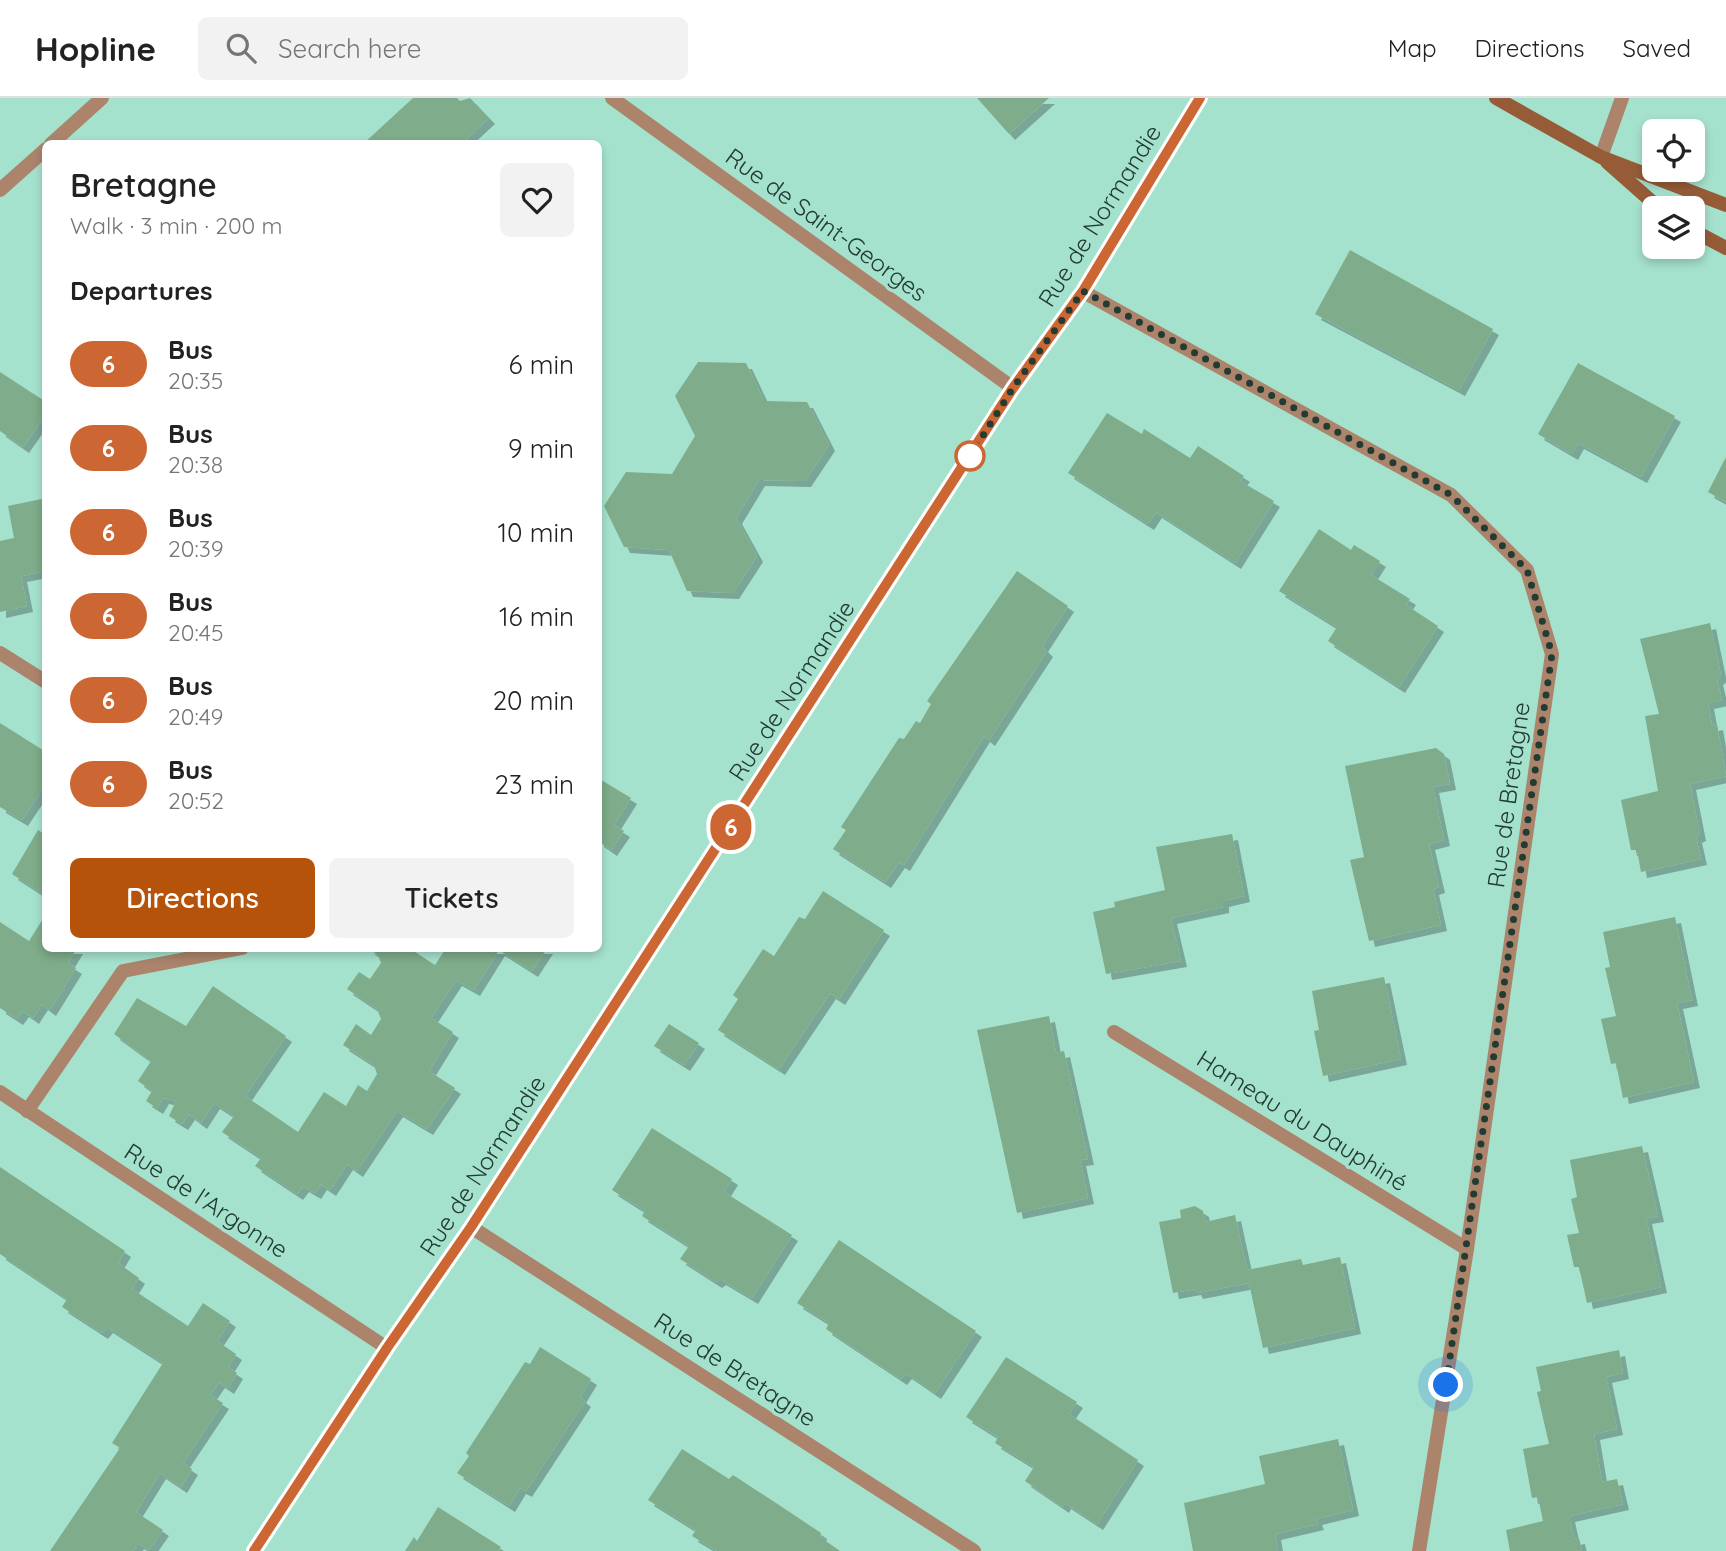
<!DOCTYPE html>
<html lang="en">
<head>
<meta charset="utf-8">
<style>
	body { margin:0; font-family:Quicksand,sans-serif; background:#f2f2f2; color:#222; height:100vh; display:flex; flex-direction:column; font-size:26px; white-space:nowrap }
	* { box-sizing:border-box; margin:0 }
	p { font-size:23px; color:#767676 }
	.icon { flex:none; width:38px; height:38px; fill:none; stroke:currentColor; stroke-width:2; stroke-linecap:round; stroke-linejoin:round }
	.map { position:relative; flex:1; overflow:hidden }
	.details { position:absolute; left:42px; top:42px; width:560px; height:812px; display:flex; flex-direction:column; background:#fff; border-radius:10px; box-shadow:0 4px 10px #0003 }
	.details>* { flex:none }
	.badge { padding:0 14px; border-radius:23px; font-size:24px; line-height:46px }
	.controls { position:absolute; left:1642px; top:21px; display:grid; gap:14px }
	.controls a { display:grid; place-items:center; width:63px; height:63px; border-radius:10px; background:#fff; box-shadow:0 4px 10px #0003; font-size:35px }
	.you { position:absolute; width:35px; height:35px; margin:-18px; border:5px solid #fff; border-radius:50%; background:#1a73e8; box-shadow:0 0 0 10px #1a73e833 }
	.map>.badge { position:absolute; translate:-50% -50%; box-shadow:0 0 0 4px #fff }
	h2 { padding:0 28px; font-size:26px; line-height:63px }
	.round { display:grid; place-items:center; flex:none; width:74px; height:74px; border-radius:10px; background:#f2f2f2 }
	.summary { display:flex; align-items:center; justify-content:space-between; height:119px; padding:0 28px }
	h1 { font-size:33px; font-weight:600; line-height:52px }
	.action { display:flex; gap:14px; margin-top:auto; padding:14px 28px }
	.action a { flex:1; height:80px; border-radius:10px; background:#b45309; color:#fff; font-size:28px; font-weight:600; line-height:80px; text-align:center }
	.action a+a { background:#f2f2f2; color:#222 }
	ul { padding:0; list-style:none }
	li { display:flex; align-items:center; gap:21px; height:84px; padding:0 28px }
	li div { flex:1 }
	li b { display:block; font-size:26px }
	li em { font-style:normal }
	li .badge { min-width:77px; font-weight:700; text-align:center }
	header { display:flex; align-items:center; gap:42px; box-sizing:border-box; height:98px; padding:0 35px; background:#fff; border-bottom:2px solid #e0e0e0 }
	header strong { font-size:33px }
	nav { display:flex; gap:38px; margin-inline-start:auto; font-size:24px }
	.search { width:490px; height:63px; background:#f2f2f2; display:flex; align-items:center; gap:18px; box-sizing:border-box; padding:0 24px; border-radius:10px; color:#767676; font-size:26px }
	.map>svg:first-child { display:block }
	.building { fill:#7fac8a; filter:url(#shadow) }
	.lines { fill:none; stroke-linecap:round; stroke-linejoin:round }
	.street { stroke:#ac846c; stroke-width:14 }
	.secondary { stroke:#965c38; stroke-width:14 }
	.line-casing { stroke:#fff; stroke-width:16 }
	.line { stroke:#c63; stroke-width:10 }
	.walk { stroke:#223b33; stroke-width:7; stroke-dasharray:0 12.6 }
	.stop-dot { fill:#fff; stroke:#c63; stroke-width:3.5 }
	.labels { text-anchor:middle; stroke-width:7; stroke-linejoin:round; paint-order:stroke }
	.street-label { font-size:24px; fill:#223b33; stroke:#a5e2ce }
</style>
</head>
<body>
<header>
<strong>Hopline</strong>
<div class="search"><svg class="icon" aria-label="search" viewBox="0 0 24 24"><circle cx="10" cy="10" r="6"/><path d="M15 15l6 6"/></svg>Search here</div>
<nav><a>Map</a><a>Directions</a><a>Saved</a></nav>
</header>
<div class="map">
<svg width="1726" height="1453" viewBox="0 0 1726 1453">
	<defs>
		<filter id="shadow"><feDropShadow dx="6" dy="6" stdDeviation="0" flood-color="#0004"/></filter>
	</defs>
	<rect width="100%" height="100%" fill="#a5e2ce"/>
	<g class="building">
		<path d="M 413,0 L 457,0 L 460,3 L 470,0 L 489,20 L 461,46 L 363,46 Z"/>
		<path d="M 977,0 L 1049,0 L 1009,36 Z"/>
		<path d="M 1350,152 L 1493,231 L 1459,292 L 1315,216 Z"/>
		<path d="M 698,264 L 746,265 L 764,303 L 807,304 L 829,347 L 805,383 L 759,382 L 736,420 L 757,458 L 733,495 L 687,493 L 669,452 L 624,449 L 604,408 L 626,374 L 672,376 L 695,338 L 675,298 Z"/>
		<path d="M 1578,265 L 1675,318 L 1641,379 L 1578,345 L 1572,356 L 1538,336 Z"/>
		<path d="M 0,274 L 46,304 L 46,316 L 23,349 L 0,333 Z"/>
		<path d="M 1107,315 L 1142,336 L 1144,331 L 1190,360 L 1198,348 L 1244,378 L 1240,383 L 1274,403 L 1235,465 L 1156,414 L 1148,426 L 1068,375 Z"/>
		<path d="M 1726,359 L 1726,404 L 1708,394 Z"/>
		<path d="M 46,400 L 46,473 L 21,478 L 27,508 L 0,514 L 0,443 L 14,440 L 8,408 Z"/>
		<path d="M 1319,431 L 1351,452 L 1354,447 L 1380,463 L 1371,477 L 1410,501 L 1406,507 L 1438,528 L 1399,589 L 1328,543 L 1337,529 L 1279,493 Z"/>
		<path d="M 1017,473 L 1068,508 L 1042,548 L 1047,553 L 989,642 L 984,638 L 904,767 L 899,764 L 885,784 L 833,751 L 846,732 L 841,729 L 899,640 L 904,641 L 916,623 L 920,625 L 931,606 L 927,603 Z"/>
		<path d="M 1710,525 L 1721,578 L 1717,581 L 1722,602 L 1708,605 L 1712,627 L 1717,626 L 1726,678 L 1690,686 L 1700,737 L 1696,739 L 1701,761 L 1641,774 L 1637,752 L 1631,752 L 1621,702 L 1658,693 L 1645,618 L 1659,616 L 1640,541 Z"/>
		<path d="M 0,625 L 46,654 L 46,686 L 22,722 L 0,709 Z"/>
		<path d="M 1436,650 L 1444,656 L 1450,686 L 1433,689 L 1444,742 L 1429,746 L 1439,789 L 1433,791 L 1441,827 L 1369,843 L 1350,762 L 1364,759 L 1345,668 Z"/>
		<path d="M 598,680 L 631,700 L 614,727 L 624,733 L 611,752 L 598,743 Z"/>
		<path d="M 38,732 L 46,737 L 46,798 L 12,776 Z"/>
		<path d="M 1232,736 L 1244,798 L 1223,803 L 1223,809 L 1171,820 L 1181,863 L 1106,876 L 1093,814 L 1115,809 L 1114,804 L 1165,792 L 1156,749 Z"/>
		<path d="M 823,793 L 884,832 L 839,901 L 830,895 L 779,971 L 718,932 L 738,901 L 733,897 L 763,851 L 774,858 L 799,819 L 805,821 Z"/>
		<path d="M 46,816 L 46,850 L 77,850 L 68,865 L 76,870 L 50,912 L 42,906 L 33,920 L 23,913 L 17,921 L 0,910 L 0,824 L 29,843 Z"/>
		<path d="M 1675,819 L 1692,902 L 1677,905 L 1694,984 L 1623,1000 L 1616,965 L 1611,966 L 1601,921 L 1616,918 L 1605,870 L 1610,869 L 1603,834 Z"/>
		<path d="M 368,850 L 409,850 L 435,867 L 446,850 L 547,850 L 532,873 L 499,852 L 474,892 L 456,882 L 431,920 L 453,934 L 429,973 L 455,990 L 427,1031 L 397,1013 L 357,1073 L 347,1066 L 330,1092 L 321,1086 L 315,1095 L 303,1088 L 297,1096 L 255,1068 L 261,1060 L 222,1034 L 234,1018 L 214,1005 L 201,1025 L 189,1016 L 182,1026 L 169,1018 L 176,1003 L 163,1000 L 157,1010 L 146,1003 L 152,993 L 138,983 L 151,963 L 114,936 L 137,900 L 186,928 L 213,888 L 286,938 L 245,998 L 298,1034 L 324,994 L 346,1008 L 358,987 L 367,993 L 377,976 L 374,967 L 343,947 L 356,926 L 371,937 L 381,921 L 377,911 L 347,891 L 359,874 L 370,881 L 381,865 L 378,857 Z"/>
		<path d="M 1384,879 L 1401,961 L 1323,978 L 1314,933 L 1319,932 L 1312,893 Z"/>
		<path d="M 1049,918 L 1056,955 L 1064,953 L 1088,1061 L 1080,1062 L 1088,1100 L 1017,1115 L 977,932 Z"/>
		<path d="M 669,926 L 699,945 L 684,967 L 654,948 Z"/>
		<path d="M 652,1030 L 732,1081 L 724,1094 L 792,1137 L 752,1200 L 720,1181 L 716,1184 L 680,1161 L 689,1148 L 642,1118 L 645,1113 L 612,1092 Z"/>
		<path d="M 1642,1048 L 1658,1118 L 1646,1120 L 1661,1189 L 1587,1205 L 1579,1169 L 1574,1169 L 1567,1137 L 1579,1135 L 1571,1101 L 1577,1099 L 1570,1062 Z"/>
		<path d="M 0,1069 L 125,1153 L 118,1165 L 139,1180 L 132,1191 L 188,1228 L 203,1205 L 230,1223 L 217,1243 L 236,1256 L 228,1269 L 237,1275 L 228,1290 L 219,1284 L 210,1297 L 223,1305 L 183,1365 L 192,1371 L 181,1389 L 160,1375 L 136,1414 L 163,1432 L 149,1452 L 138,1445 L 133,1453 L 50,1453 L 120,1350 L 112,1345 L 163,1265 L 107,1229 L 102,1235 L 62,1209 L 67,1201 L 0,1156 Z"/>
		<path d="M 1195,1108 L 1203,1113 L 1205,1124 L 1235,1117 L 1247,1172 L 1301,1161 L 1303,1167 L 1340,1159 L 1355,1230 L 1263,1250 L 1249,1185 L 1197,1195 L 1195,1191 L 1173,1195 L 1159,1124 L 1181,1120 L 1180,1112 Z"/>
		<path d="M 839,1142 L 976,1233 L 935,1295 L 906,1275 L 901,1281 L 826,1231 L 829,1225 L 797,1205 Z"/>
		<path d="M 540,1249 L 591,1281 L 580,1299 L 585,1303 L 526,1393 L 520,1390 L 509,1408 L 457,1375 L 469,1358 L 466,1355 L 525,1264 L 530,1266 Z"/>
		<path d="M 1619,1252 L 1623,1275 L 1606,1279 L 1617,1331 L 1594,1336 L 1602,1384 L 1617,1381 L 1623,1406 L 1569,1418 L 1574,1441 L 1579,1440 L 1582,1453 L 1510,1453 L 1506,1432 L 1543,1423 L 1538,1399 L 1532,1400 L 1523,1351 L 1549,1346 L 1537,1294 L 1541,1293 L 1536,1269 Z"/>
		<path d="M 1006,1259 L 1077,1304 L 1069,1316 L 1138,1362 L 1097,1426 L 1065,1405 L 1063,1409 L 1025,1383 L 1034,1369 L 995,1345 L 998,1339 L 966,1319 Z"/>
		<path d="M 1338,1341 L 1353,1412 L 1316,1421 L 1318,1426 L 1275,1436 L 1278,1453 L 1193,1453 L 1184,1405 L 1265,1386 L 1259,1358 Z"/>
		<path d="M 682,1351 L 729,1381 L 733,1377 L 776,1405 L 821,1435 L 820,1439 L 840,1453 L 717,1453 L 692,1438 L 696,1432 L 648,1402 Z"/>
		<path d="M 438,1409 L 501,1449 L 498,1453 L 405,1453 L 414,1439 L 417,1443 Z"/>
	</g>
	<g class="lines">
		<g class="street">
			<path d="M 612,0 L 1013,290"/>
			<path d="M 51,46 L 102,0"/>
			<path d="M 1601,59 L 1622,0"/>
			<path d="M 0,92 L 46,51"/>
			<path d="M 1082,193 L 1451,397 L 1527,472 L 1552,556 L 1467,1151 L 1419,1453"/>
			<path d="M 0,555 L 46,584"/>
			<path d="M 1114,934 L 1467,1151"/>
			<path d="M 0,994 L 387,1250"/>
			<path d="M 27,1013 L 123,873 L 242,850"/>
			<path d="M 471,1129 L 974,1453"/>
			<path d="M 254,1453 L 387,1250 L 471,1129 L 1013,290 L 1082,193 L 1200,0"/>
		</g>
		<g class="secondary">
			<path d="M 1496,0 L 1601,59 L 1726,107"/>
			<path d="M 1607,64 L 1659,110"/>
			<path d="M 1692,132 L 1726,150"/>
		</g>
	</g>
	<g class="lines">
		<defs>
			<path id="line" d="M 254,1453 L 387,1250 L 471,1129 L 1013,290 L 1083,193 L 1200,0"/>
		</defs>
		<use href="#line" class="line-casing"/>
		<use href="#line" class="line"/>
		<path class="walk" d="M 970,358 L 1013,290 L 1083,193 L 1451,397 L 1527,472 L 1552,556 L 1446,1287"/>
	</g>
	<circle class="stop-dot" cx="970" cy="358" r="14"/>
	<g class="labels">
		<g class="street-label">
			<text transform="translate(1100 118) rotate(-58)" y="8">Rue de Normandie</text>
			<text transform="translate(826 127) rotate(36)" y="8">Rue de Saint-Georges</text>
			<text transform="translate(792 593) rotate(-57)" y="8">Rue de Normandie</text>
			<text transform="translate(1509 697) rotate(-82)" y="8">Rue de Bretagne</text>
			<text transform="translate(1302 1023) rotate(32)" y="8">Hameau du Dauphiné</text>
			<text transform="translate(483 1068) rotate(-57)" y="8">Rue de Normandie</text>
			<text transform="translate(206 1103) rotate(33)" y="8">Rue de l'Argonne</text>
			<text transform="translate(735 1272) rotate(33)" y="8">Rue de Bretagne</text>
		</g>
	</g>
</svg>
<div class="controls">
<a><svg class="icon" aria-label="locate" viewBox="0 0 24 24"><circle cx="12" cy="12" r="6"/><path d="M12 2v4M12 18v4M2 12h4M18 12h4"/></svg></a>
<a><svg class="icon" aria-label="layers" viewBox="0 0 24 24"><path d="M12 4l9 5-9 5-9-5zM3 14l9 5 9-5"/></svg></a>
</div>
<div class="you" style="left:1446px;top:1287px"></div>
<b class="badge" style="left:731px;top:729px;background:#c63;color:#fff">6</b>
<section class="details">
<div class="summary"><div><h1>Bretagne</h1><p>Walk · 3 min · 200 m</p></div><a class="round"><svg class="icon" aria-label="heart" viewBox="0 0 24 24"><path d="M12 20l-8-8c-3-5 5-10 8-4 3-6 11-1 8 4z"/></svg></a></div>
<h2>Departures</h2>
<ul>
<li><span class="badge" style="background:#c63;color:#fff">6</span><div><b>Bus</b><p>20:35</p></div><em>6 min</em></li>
<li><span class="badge" style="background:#c63;color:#fff">6</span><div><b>Bus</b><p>20:38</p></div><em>9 min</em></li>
<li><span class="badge" style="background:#c63;color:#fff">6</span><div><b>Bus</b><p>20:39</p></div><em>10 min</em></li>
<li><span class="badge" style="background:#c63;color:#fff">6</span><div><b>Bus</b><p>20:45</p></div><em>16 min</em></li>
<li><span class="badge" style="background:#c63;color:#fff">6</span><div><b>Bus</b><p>20:49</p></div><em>20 min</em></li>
<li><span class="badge" style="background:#c63;color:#fff">6</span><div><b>Bus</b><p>20:52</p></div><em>23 min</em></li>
</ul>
<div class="action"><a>Directions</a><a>Tickets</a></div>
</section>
</div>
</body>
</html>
